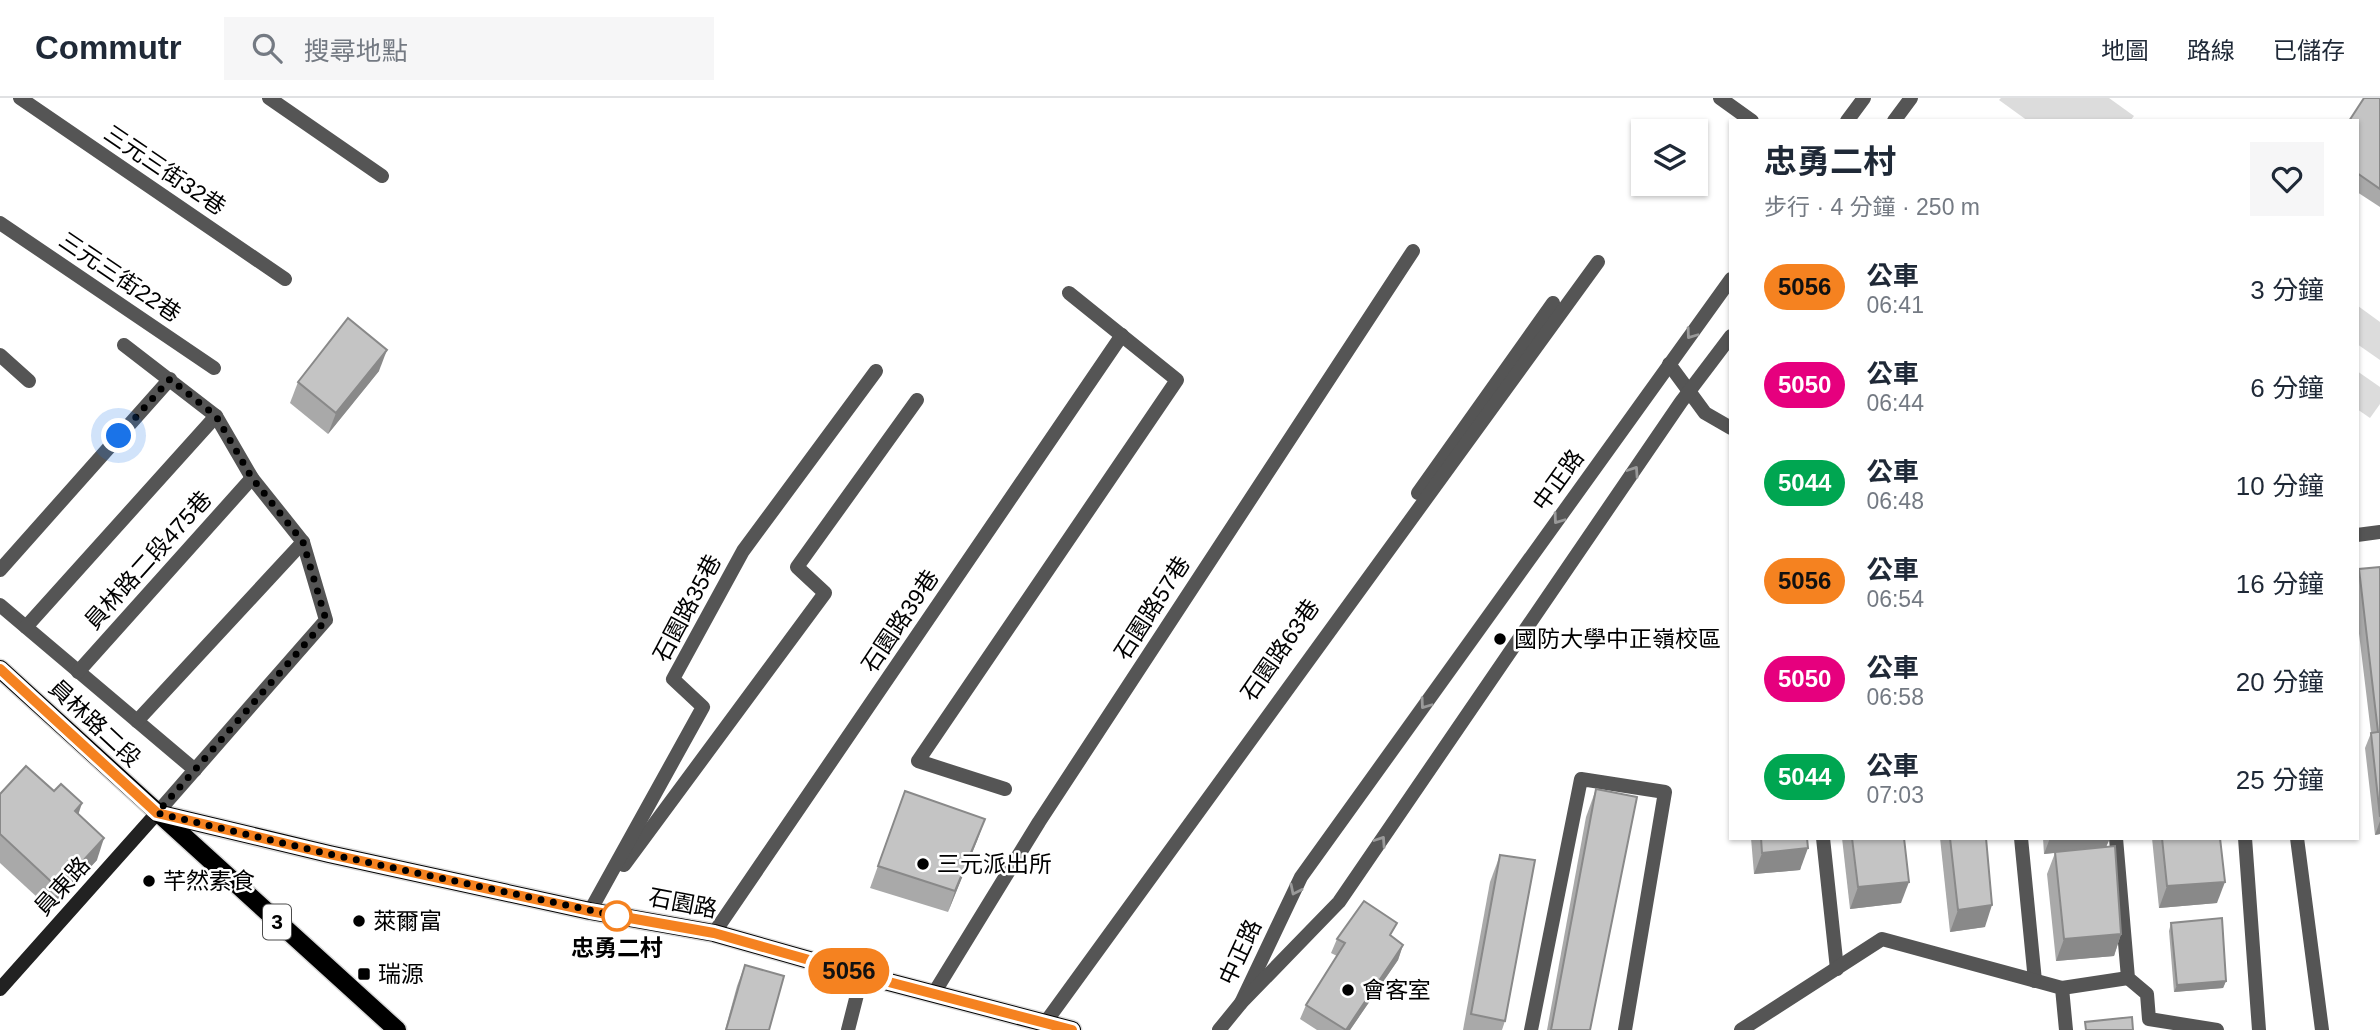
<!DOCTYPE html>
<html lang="zh-TW">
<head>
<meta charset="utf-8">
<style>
	body { margin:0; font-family:Arial,"Noto Sans TC",sans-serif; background:#f6f6f7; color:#1f2937; height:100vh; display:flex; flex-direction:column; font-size:26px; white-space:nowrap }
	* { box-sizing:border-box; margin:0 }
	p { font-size:23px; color:#747a83 }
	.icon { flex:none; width:38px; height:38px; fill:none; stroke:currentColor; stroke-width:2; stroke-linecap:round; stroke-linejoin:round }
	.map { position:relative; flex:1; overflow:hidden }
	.panel { position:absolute; left:1729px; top:21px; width:630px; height:721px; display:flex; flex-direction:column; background:#fff; border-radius:0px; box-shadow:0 2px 5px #0004 }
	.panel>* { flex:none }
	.badge { padding:0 14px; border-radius:23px; font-size:24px; line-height:46px }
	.buttons { position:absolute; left:1631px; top:21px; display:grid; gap:14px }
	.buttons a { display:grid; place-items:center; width:77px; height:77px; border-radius:0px; background:#fff; box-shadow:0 2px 5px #0004; font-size:35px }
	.you { position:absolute; width:35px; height:35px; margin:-18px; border:5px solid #fff; border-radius:50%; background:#1a73e8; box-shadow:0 0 0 10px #1a73e833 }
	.map>.badge { position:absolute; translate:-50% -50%; box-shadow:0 0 0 4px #fff }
	.round { display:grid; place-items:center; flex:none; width:74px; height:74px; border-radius:0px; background:#f6f6f7 }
	.overview { display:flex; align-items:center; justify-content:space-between; height:119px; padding:0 35px }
	h1 { font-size:33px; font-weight:700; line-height:52px }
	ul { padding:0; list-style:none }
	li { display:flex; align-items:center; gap:21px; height:98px; padding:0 35px }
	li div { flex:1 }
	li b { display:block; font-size:26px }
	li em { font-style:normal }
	li .badge { min-width:77px; font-weight:700; text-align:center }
	header { display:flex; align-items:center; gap:42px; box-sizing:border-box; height:98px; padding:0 35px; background:#fff; border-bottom:2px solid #e0e1e3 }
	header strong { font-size:33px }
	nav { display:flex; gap:38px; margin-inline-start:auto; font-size:24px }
	.search { width:490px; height:63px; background:#f6f6f7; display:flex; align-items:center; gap:18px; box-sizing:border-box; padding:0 24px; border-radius:0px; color:#747a83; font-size:26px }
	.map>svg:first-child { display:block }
	.green { fill:#dcdcdc }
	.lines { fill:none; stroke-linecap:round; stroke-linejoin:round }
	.primary-casing { stroke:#dbdbdb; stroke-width:21 }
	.lane { stroke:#555; stroke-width:14 }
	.secondary { stroke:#222; stroke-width:14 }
	.primary { stroke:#000; stroke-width:18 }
	.wall { fill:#a9a9a9 }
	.shaded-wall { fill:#898989 }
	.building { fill:#c4c4c4; stroke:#898989; stroke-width:2 }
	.oneway { stroke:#999 }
	.line-casing { stroke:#fff; stroke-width:16 }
	.line { stroke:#f58220; stroke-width:10 }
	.walk { stroke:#000; stroke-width:7; stroke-dasharray:0 12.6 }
	.poi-dot { fill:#000; stroke:#fff; stroke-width:2.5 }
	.stop-dot { fill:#fff; stroke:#f58220; stroke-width:3.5 }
	.labels { text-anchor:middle; stroke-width:5; stroke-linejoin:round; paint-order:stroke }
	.shield { fill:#fff; stroke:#4c4c4c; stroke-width:2 }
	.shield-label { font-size:21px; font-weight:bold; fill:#000 }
	.street-label { font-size:23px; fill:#000; stroke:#fff }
	.poi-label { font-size:23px; fill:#000; stroke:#fff; text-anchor:start }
	.stop-label { font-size:23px; font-weight:bold; fill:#000; stroke:#fff }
</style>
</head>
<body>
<header>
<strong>Commutr</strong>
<div class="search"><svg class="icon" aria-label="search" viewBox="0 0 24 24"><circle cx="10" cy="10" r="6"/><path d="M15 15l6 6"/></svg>搜尋地點</div>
<nav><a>地圖</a><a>路線</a><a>已儲存</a></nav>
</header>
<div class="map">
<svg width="2380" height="932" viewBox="0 0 2380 932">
	<rect width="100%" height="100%" fill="#fff"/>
	<g class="green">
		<path d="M 2001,0 L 2109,0 L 2134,18 L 2130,23 L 2028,23 L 1999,2 Z"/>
		<path d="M 2358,208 L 2380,224 L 2380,262 L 2357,246 Z"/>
		<path d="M 2357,273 L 2380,289 L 2380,306 L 2370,320 L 2357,311 Z"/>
	</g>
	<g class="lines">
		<defs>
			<g id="primary">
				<path d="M 0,571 L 397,932"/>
				<path d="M 157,715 L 329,756 L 590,813 L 714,835 L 862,877 L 1072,932"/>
			</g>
		</defs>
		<use href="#primary" class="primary-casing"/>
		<g class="lane">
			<path d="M 20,0 L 285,181"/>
			<path d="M 269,0 L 382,78"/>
			<path d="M 1720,0 L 1752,23"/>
			<path d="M 1847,23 L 1864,0"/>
			<path d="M 1894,23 L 1911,0"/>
			<path d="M 0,125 L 214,270"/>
			<path d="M 124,247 L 216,318 L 252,380 L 303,444 L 326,522 L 157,715"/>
			<path d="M 0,257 L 29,283"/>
			<path d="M 1669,266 L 1705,315 L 1731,330"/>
			<path d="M 1418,395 L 1553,205"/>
			<path d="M 2357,437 L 2380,434"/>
			<path d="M 0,472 L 170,281"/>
			<path d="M 0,507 L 195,672"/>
			<path d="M 26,529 L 216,318"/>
			<path d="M 78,574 L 252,380"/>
			<path d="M 137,623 L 303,444"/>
			<path d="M 1005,691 L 918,663 L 1177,282 L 1069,195"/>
			<path d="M 1823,740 L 1837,871"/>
			<path d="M 2021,740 L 2035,883"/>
			<path d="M 2116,740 L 2128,880 L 2147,896 L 2149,921 L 2217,932"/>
			<path d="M 2245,740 L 2259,932"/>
			<path d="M 2297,740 L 2322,932"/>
			<path d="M 624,767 L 825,495 L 797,469 L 917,302"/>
			<path d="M 590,813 L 703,609 L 673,581 L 743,453 L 876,273"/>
			<path d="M 714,835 L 1122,237"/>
			<path d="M 2062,890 L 2128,880"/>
			<path d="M 934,895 L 1039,724 L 1413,153"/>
			<path d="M 1241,905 L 1301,779 L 1731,181"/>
			<path d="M 1045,925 L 1598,164"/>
			<path d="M 848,932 L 862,877"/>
			<path d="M 1219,932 L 1241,905 L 1339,804 L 1681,304 L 1731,238"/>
			<path d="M 1531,932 L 1581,681 L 1665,694 L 1625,932"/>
			<path d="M 1741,932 L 1882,841 L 2062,890 L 2066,932"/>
		</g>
		<path class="secondary" d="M 0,891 L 157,715"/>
		<use href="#primary" class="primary"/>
	</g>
	<g class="wall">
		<path d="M 2380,0 L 2380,109 L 2357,94 L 2357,23 Z"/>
		<path d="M 379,273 L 328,336 L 290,305 L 298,284 Z"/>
		<path d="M 2380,469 L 2380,736 L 2375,737 L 2365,650 L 2371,635 L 2357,519 L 2357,476 L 2359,471 Z"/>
		<path d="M 1596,691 L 1590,932 L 1547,932 L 1586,719 Z"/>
		<path d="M 905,693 L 985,721 L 948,814 L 870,790 Z"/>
		<path d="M 0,696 L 78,716 L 97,762 L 51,812 L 0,765 Z"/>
		<path d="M 1751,740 L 1807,740 L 1800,772 L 1754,776 Z"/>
		<path d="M 1842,740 L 1904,740 L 1901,805 L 1850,811 Z"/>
		<path d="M 1940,740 L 1986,740 L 1985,829 L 1950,834 Z"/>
		<path d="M 2043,740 L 2110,740 L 2106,749 L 2121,836 L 2114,858 L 2056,863 L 2047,776 L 2055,755 L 2044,756 Z"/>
		<path d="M 2152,740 L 2220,740 L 2217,805 L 2159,810 Z"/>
		<path d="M 1500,757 L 1505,923 L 1502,932 L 1463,932 L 1490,784 Z"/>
		<path d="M 2171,825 L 2226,883 L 2223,890 L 2174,894 L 2169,833 Z"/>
		<path d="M 1392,838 L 1403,847 L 1398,862 L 1350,932 L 1317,932 L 1300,921 L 1306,907 L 1337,858 L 1331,855 L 1337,841 Z"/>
		<path d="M 745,867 L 769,932 L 725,932 L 737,888 Z"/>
	</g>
	<g class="shaded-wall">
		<path d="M 387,252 L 379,273 L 328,336 L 336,315 Z"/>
		<path d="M 82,705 L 75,727 L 75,713 Z"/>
		<path d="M 985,721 L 977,743 L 948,814 L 955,793 Z"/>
		<path d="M 2380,723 L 2380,736 L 2375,737 Z"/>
		<path d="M 104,740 L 97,762 L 51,812 L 58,790 Z"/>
		<path d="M 2050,740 L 2110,740 L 2106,749 L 2044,756 Z"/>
		<path d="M 1808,750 L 1800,772 L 1754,776 L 1762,755 Z"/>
		<path d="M 1909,784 L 1901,805 L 1850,811 L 1858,789 Z"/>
		<path d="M 2225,784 L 2217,805 L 2159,810 L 2167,788 Z"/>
		<path d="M 1992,807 L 1985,829 L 1950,834 L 1958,812 Z"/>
		<path d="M 2121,836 L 2114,858 L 2056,863 L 2064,841 Z"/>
		<path d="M 1403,847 L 1398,862 L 1350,932 L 1346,932 Z"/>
		<path d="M 2226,883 L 2223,890 L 2174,894 L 2177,887 Z"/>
	</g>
	<g class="building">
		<path d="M 2364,0 L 2380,0 L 2380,91 L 2357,75 L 2357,23 L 2349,23 Z"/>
		<path d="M 348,220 L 387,252 L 336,315 L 298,284 Z"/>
		<path d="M 2380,469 L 2380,719 L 2371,635 L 2378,634 L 2359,471 Z"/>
		<path d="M 26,668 L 54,693 L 61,686 L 82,705 L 75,713 L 104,740 L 58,790 L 0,736 L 0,696 Z"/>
		<path d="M 1596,691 L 1637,699 L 1590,932 L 1551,932 Z"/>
		<path d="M 905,693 L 985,721 L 955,793 L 878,768 Z"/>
		<path d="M 1761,740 L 1807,740 L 1808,750 L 1762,755 Z"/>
		<path d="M 1852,740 L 1904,740 L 1909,784 L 1858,789 Z"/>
		<path d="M 1950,740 L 1986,740 L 1992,807 L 1958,812 Z"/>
		<path d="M 2162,740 L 2220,740 L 2225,784 L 2167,788 Z"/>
		<path d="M 2115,748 L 2121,836 L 2064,841 L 2055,754 Z"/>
		<path d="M 1500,757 L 1535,762 L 1505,923 L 1471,916 Z"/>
		<path d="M 1364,803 L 1397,825 L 1390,837 L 1403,847 L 1346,932 L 1306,907 L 1345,845 L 1337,841 Z"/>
		<path d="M 2222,820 L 2226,883 L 2177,887 L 2171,825 Z"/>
		<path d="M 745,867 L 784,878 L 769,932 L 726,932 Z"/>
		<path d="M 2132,919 L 2133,932 L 2086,932 L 2085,924 Z"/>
	</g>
	<defs><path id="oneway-chevron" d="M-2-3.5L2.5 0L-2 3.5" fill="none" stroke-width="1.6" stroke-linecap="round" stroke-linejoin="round" transform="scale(1.75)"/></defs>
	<g class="oneway">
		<use href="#oneway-chevron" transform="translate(1691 236) rotate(126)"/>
		<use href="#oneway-chevron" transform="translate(1634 373) rotate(-56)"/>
		<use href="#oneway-chevron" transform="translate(1558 421) rotate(126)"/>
		<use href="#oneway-chevron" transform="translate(1425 606) rotate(126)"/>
		<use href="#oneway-chevron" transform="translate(1381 743) rotate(-56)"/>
		<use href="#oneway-chevron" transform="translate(1295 792) rotate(116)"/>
	</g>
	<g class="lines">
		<defs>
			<path id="line" d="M 0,571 L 157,715 L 329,756 L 590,813 L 714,835 L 862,877 L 1072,932"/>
		</defs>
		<use href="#line" class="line-casing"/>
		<use href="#line" class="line"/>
		<path class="walk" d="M 119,338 L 170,281 L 216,318 L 252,380 L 303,444 L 326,522 L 157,715 L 329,756 L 617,818"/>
	</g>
	<g class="poi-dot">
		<circle cx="1500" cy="541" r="7"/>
		<circle cx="923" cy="766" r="7"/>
		<circle cx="149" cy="783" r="7"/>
		<circle cx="359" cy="823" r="7"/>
		<rect x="357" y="869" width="14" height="14" rx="3.5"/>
		<circle cx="1348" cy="892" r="7"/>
	</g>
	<circle class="stop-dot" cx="617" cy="818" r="14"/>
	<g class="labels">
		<rect class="shield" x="263" y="806.5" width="28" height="35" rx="5"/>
		<g class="shield-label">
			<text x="277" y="831">3</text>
		</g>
		<g class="street-label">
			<text transform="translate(165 72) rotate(34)" y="8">三元三街32巷</text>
			<text transform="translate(120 179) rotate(34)" y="8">三元三街22巷</text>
			<text transform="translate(1558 382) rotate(-54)" y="8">中正路</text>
			<text transform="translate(148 462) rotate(-48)" y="8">員林路二段475巷</text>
			<text transform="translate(687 510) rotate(-62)" y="8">石園路35巷</text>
			<text transform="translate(1152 510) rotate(-57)" y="8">石園路57巷</text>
			<text transform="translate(900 523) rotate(-56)" y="8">石園路39巷</text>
			<text transform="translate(1280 552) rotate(-55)" y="8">石園路63巷</text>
			<text transform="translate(95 625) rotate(43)" y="8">員林路二段</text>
			<text transform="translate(62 788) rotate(-48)" y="8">員東路</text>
			<text transform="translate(683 805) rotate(11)" y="8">石園路</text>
			<text transform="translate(1240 854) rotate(-65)" y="8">中正路</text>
		</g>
		<g class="poi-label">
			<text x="1514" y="549">國防大學中正嶺校區</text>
			<text x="937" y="774">三元派出所</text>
			<text x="163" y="791">芊然素食</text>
			<text x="373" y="831">萊爾富</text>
			<text x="378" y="884">瑞源</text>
			<text x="1362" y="900">會客室</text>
		</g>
		<g class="stop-label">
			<text x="617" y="858">忠勇二村</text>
		</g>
	</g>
</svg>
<div class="buttons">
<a><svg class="icon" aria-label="layers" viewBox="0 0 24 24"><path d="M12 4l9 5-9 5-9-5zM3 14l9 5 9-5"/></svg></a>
</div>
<div class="you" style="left:119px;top:338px"></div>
<b class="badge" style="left:849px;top:873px;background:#f58220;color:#111">5056</b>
<section class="panel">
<div class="overview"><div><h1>忠勇二村</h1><p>步行 · 4 分鐘 · 250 m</p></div><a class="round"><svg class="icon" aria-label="heart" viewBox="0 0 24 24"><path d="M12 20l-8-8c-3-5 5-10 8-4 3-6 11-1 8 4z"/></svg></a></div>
<ul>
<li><span class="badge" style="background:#f58220;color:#111">5056</span><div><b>公車</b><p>06:41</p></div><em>3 分鐘</em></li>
<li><span class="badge" style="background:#e6007e;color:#fff">5050</span><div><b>公車</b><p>06:44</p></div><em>6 分鐘</em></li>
<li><span class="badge" style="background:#00a651;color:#fff">5044</span><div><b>公車</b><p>06:48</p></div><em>10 分鐘</em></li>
<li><span class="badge" style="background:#f58220;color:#111">5056</span><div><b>公車</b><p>06:54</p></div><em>16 分鐘</em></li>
<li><span class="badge" style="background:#e6007e;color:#fff">5050</span><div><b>公車</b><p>06:58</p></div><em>20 分鐘</em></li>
<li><span class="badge" style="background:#00a651;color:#fff">5044</span><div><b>公車</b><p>07:03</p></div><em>25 分鐘</em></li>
</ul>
</section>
</div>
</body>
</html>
